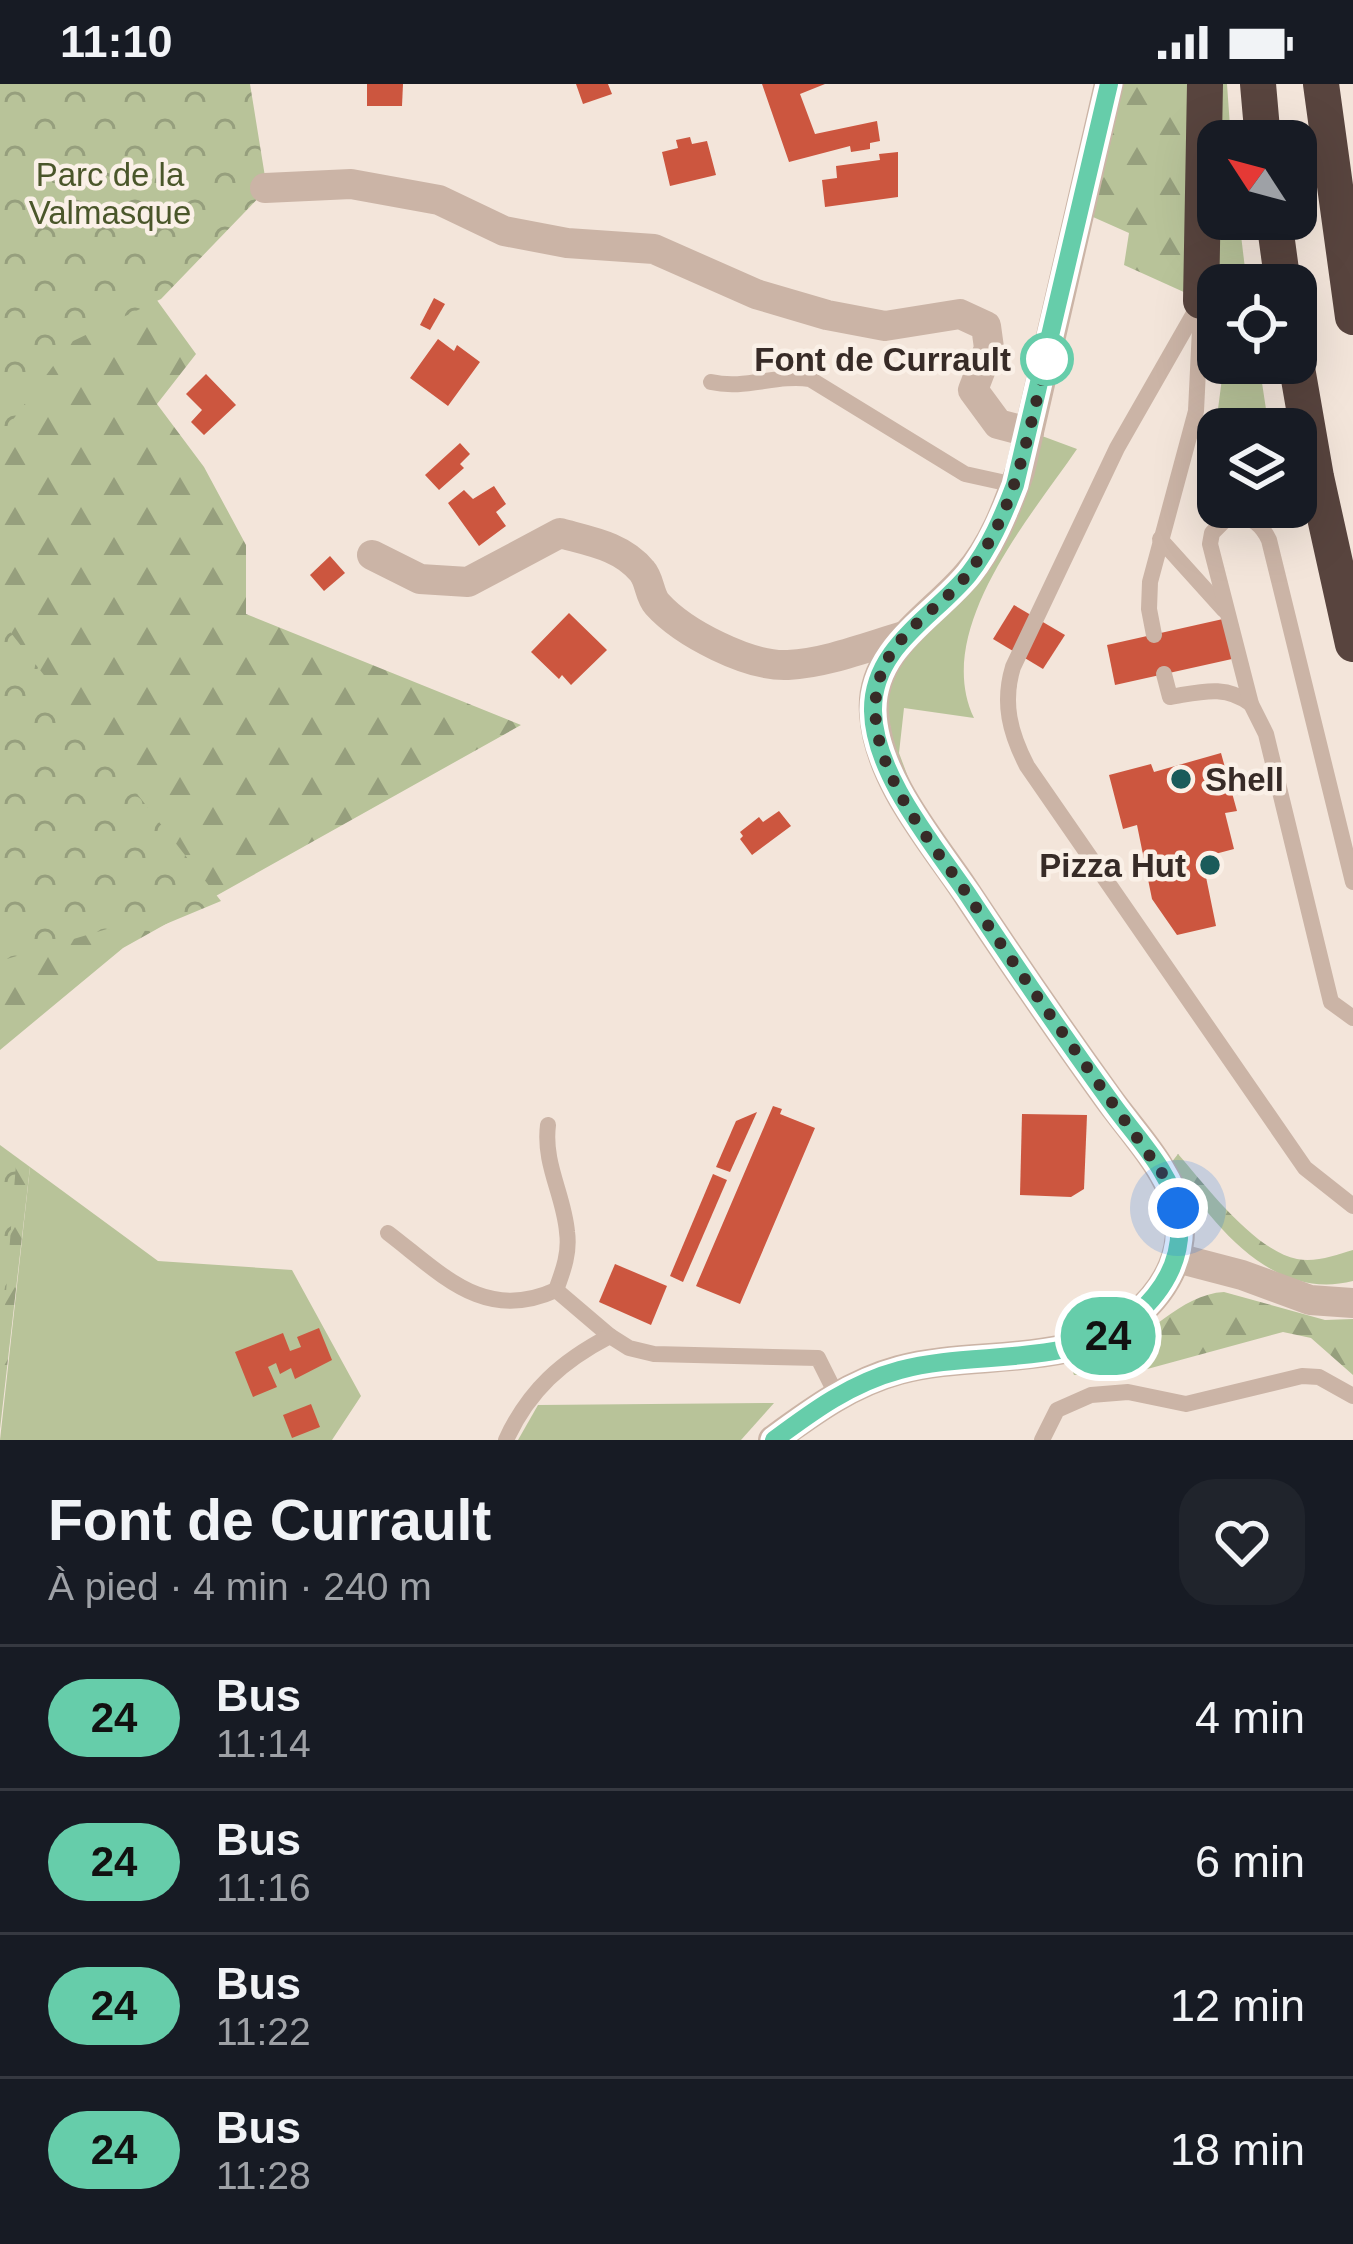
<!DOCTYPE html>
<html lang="fr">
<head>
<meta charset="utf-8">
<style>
	body { margin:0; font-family:Helvetica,sans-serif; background:#20242c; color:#f1f3f6; height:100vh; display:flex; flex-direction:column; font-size:45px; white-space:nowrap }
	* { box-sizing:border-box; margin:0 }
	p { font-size:39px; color:#9ea1a6 }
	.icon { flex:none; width:66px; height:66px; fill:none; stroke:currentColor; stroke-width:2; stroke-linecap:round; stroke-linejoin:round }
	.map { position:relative; height:1356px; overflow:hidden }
	.sheet { display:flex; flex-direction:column; background:#171b24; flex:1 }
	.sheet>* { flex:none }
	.badge { padding:0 24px; border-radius:39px; font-size:42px; line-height:78px }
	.needle { width:78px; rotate:306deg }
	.controls { position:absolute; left:1197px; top:36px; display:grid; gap:24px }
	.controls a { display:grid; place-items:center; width:120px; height:120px; border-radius:24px; background:#171b24; box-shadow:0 12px 48px #0002; font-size:60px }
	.you { position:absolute; width:60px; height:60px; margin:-30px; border:9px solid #fff; border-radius:50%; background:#1a73e8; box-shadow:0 0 0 18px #1a73e833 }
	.map>.badge { position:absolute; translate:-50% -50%; box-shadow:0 0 0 6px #fff }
	.round { display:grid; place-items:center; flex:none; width:126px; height:126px; border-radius:36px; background:#20242c }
	.overview { display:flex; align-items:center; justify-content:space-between; height:204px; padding:0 48px }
	h1 { font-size:57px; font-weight:800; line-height:90px }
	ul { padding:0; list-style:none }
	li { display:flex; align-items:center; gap:36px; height:144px; padding:0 48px; border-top:3px solid #363941 }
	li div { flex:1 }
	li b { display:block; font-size:45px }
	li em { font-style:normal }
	li .badge { min-width:132px; font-weight:700; text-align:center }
	.status { display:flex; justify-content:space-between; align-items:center; height:84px; padding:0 60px; background:#171b24; direction:ltr }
	.status svg { height:33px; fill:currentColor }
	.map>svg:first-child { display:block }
	.grass { fill:#b8c399 }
	.forest { fill:url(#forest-firs) }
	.park { fill:url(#park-crowns) }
	.building { fill:#cc563f }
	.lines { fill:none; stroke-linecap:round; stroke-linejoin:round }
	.service { stroke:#cbb4a6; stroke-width:16 }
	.minor { stroke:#cbb4a6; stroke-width:30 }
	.motorway { stroke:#58443e; stroke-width:36 }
	.line-casing { stroke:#fff; stroke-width:27 }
	.line { stroke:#66cdaa; stroke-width:18 }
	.walk { stroke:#372b27; stroke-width:12; stroke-dasharray:0 21.6 }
	.stop-dot { fill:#fff; stroke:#66cdaa; stroke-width:6 }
	.poi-dot { fill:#1a5b5a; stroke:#faf0e7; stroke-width:4.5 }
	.labels { text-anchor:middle; stroke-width:9; stroke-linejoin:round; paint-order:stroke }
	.park-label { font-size:33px; fill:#4a562a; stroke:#faf0e7 }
	.stop-label { font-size:33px; font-weight:bold; fill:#372b27; stroke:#faf0e7; text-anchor:end }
	.poi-label { font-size:33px; font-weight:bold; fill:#372b27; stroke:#faf0e7; text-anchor:start }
</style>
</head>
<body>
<div class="status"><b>11:10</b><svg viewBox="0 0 49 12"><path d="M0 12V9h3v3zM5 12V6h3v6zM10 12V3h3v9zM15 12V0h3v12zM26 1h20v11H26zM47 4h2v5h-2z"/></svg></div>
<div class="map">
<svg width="1353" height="1356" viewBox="0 0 1353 1356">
	<defs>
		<pattern id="forest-firs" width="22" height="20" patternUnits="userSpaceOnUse" patternTransform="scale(3)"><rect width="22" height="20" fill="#b8c399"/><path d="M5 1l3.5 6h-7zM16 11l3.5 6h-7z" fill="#969f7d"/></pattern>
		<pattern id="park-crowns" width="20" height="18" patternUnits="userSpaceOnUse" patternTransform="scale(3)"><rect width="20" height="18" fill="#b8c399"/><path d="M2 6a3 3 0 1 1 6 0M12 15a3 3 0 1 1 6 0" fill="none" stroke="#969f7d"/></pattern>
	</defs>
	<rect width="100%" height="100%" fill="#f3e5da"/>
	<g class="grass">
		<path d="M 1219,0 L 1227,0 L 1231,57 L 1218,57 L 1218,135 L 1239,135 L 1247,201 L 1218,202 L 1216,186 Z"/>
		<path d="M 1224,279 L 1259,279 L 1269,345 L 1218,345 L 1218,396 L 1203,397 L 1215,348 Z"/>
		<path d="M 1042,352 L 1077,365 C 1030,434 932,546 974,634 L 904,624 L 899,669 L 911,701 L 897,679 L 884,609 Z"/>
		<path d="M 30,1083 L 158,1177 L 292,1186 L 361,1312 L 332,1356 L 0,1356 Z"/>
		<path d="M 774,1319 L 741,1356 L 518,1356 L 538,1321 Z"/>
	</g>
	<g class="forest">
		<path d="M 0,0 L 196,270 L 157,320 L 204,383 L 246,461 L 246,530 L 521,641 L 123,864 L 0,966 Z"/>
		<path d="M 1117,0 L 1192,0 L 1186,209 L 1124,181 L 1129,149 L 1093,133 Z"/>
		<path d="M 0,1061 L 30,1083 L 0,1345 Z"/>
		<path d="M 1178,1070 C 1206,1102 1255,1167 1297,1175 C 1315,1179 1336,1171 1353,1166 L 1353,1197 C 1270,1218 1212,1138 1171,1079 Z"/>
		<path d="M 1224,1208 L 1325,1236 L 1353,1235 L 1353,1291 L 1311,1254 L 1283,1248 L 1140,1287 L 1074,1291 L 1070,1280 C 1083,1279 1097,1279 1108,1273 C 1146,1255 1181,1210 1224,1208 Z"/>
	</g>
	<g class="park">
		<path d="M 0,0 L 250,0 L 267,105 L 161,215 L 71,258 L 0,353 Z"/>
		<path d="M 0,535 L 221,817 L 149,847 L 107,845 L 0,877 Z"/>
		<path d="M 0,1069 L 16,1080 L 0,1285 Z"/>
	</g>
	<g class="building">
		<path d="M 367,0 L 403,0 L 402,22 L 367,22 Z"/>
		<path d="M 576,0 L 608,0 L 612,10 L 583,20 Z"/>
		<path d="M 762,0 L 825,0 L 800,10 L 815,50 L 877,37 L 880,57 L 870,59 L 870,65 L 851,68 L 850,62 L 789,78 Z"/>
		<path d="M 690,53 L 692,60 L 707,57 L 716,91 L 670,102 L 662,68 L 678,64 L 676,56 Z"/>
		<path d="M 898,68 L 898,113 L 825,123 L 822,96 L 837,94 L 836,82 L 880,76 L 879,70 Z"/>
		<path d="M 434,214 L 445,220 L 430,246 L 420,241 Z"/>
		<path d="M 438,255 L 454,267 L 457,261 L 480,278 L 448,322 L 410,294 Z"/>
		<path d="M 206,290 L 236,321 L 204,351 L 191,338 L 202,326 L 186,310 Z"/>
		<path d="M 460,359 L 470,370 L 460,380 L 464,384 L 439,406 L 425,391 Z"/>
		<path d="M 494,402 L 506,420 L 496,428 L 506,442 L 479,462 L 448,419 L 464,406 L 473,415 Z"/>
		<path d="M 330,472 L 345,489 L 324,507 L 310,491 Z"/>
		<path d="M 1014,521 L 1065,551 L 1043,585 L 993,555 Z"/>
		<path d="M 569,529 L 607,566 L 571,601 L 562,591 L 559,595 L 531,568 Z"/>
		<path d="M 1223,535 L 1232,575 L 1115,601 L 1107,561 Z"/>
		<path d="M 1221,669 L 1237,727 L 1225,729 L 1234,765 L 1215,770 L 1220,791 L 1206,793 L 1216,842 L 1177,851 L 1152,815 L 1137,741 L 1123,745 L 1109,691 L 1151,680 L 1154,688 Z"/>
		<path d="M 779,727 L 791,742 L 752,771 L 740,755 L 743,752 L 740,748 L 759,733 L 763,738 Z"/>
		<path d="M 773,1022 L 782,1025 L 780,1030 L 815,1044 L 740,1220 L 696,1202 Z"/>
		<path d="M 757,1028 L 730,1088 L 716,1083 L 736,1037 Z"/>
		<path d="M 1022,1030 L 1087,1031 L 1084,1105 L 1071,1113 L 1020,1111 Z"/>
		<path d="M 713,1090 L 727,1096 L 683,1198 L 670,1192 Z"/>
		<path d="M 615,1180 L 667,1202 L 651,1241 L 599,1218 Z"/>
		<path d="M 319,1244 L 332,1276 L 295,1295 L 291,1284 L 280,1290 L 276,1279 L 268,1283 L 277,1303 L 253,1313 L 235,1268 L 283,1249 L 290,1267 L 301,1263 L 297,1253 Z"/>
		<path d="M 311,1320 L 320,1343 L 292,1354 L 283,1331 Z"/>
	</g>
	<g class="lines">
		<g class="service">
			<path d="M 1201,217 L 1117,364 L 1013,583 C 1002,619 1010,649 1027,682 L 1305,1084 L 1353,1122"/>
			<path d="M 711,298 C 745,306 776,290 810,295 L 965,390 L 1015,401"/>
			<path d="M 1160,455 L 1224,526"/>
			<path d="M 1154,551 L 1149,525 L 1150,498 L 1196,327 L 1201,224"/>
			<path d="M 1164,590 L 1170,613 C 1201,608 1225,600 1251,620"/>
			<path d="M 1353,798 L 1269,456 C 1261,439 1247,429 1228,433 L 1212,449 L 1210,460 L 1251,620 L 1266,650 L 1331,918 L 1353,934"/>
			<path d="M 388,1149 C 442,1190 484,1239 556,1206 C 563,1187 570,1169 567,1148 C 564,1111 543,1080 548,1041"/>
			<path d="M 556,1206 L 610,1252 L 629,1264 L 654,1270 L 818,1274 L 836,1310"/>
			<path d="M 506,1356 C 529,1306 562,1277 610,1252"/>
			<path d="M 1042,1356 L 1057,1326 L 1091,1311 L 1128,1308 L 1186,1320 L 1302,1292 L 1319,1293 L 1353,1312"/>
		</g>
		<g class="minor">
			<path d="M 265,104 L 351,100 L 439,116 L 504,147 L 567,159 L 654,165 L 756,210 L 827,231 L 885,242 L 960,230 L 986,242 L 989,264 L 973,306 L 998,340 L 1029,348"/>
			<path d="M 372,471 L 420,495 L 468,498 L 560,449 C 589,457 622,462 642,487 C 650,496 649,511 657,520 C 683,549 749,583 788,581 C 826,579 867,563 904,552"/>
			<path d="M 1177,1174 L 1242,1191 L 1310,1216 L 1353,1219"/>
			<path d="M 773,1356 C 813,1327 851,1299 899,1286 C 975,1265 1071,1286 1135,1232 C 1168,1204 1188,1165 1177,1121 C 1166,1082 1131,1046 1108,1014 C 1059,946 1011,876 964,805 C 929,753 878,695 874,629 C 869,567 932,532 967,491 C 993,462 1007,423 1020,387 L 1109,0"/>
		</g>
		<g class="motorway">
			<path d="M 1258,0 L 1263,57"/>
			<path d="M 1321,0 L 1353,233"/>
			<path d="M 1274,135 L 1283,201"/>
			<path d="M 1201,217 L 1205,0"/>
			<path d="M 1296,278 L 1316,393 L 1353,560"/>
		</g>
	</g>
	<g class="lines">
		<defs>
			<path id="line" d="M 774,1356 C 813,1327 851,1299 900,1286 C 976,1265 1072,1286 1135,1232 C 1166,1205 1185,1170 1178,1128 C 1172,1089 1136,1053 1113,1021 C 1063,952 1015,882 968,811 C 934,761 874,690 873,627 C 872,563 934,533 969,490 C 990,463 1003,432 1015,401 L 1109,0"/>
		</defs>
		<use href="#line" class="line-casing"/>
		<use href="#line" class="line"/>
		<path class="walk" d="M 1047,275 C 1027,348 1018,424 970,487 C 944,523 896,545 881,590 C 868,628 879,668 897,704 C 915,741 944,776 967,810 C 1033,909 1103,1005 1171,1102 L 1178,1124"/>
	</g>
	<circle class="stop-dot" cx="1047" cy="275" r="24"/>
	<g class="poi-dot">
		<circle cx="1181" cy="695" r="12"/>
		<circle cx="1210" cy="781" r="12"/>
	</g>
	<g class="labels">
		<g class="park-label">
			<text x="110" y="102">Parc de la<tspan x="110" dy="38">Valmasque</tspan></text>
		</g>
		<g class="stop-label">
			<text x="1011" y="287">Font de Currault</text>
		</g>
		<g class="poi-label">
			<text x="1205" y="707">Shell</text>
			<text x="1186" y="793" text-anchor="end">Pizza Hut</text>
		</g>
	</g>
</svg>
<div class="controls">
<a><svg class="needle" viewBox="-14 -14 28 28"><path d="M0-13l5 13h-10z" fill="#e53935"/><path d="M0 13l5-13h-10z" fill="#9ea1a6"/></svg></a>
<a><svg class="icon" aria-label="locate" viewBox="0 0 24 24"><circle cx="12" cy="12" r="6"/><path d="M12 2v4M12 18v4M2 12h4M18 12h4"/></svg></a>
<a><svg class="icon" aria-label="layers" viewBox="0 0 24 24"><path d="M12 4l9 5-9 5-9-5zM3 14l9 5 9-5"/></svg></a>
</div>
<div class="you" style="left:1178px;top:1124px"></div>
<b class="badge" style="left:1108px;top:1252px;background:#66cdaa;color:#111">24</b>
</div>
<section class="sheet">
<div class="overview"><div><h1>Font de Currault</h1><p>À pied · 4 min · 240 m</p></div><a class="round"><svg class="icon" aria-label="heart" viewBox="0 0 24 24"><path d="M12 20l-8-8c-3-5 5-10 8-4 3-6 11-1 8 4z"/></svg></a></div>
<ul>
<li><span class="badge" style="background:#66cdaa;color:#111">24</span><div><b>Bus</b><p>11:14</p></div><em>4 min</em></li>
<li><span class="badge" style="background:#66cdaa;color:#111">24</span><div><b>Bus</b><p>11:16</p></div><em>6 min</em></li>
<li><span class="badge" style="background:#66cdaa;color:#111">24</span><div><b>Bus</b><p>11:22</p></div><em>12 min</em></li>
<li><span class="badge" style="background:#66cdaa;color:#111">24</span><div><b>Bus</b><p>11:28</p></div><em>18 min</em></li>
</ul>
</section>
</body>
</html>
